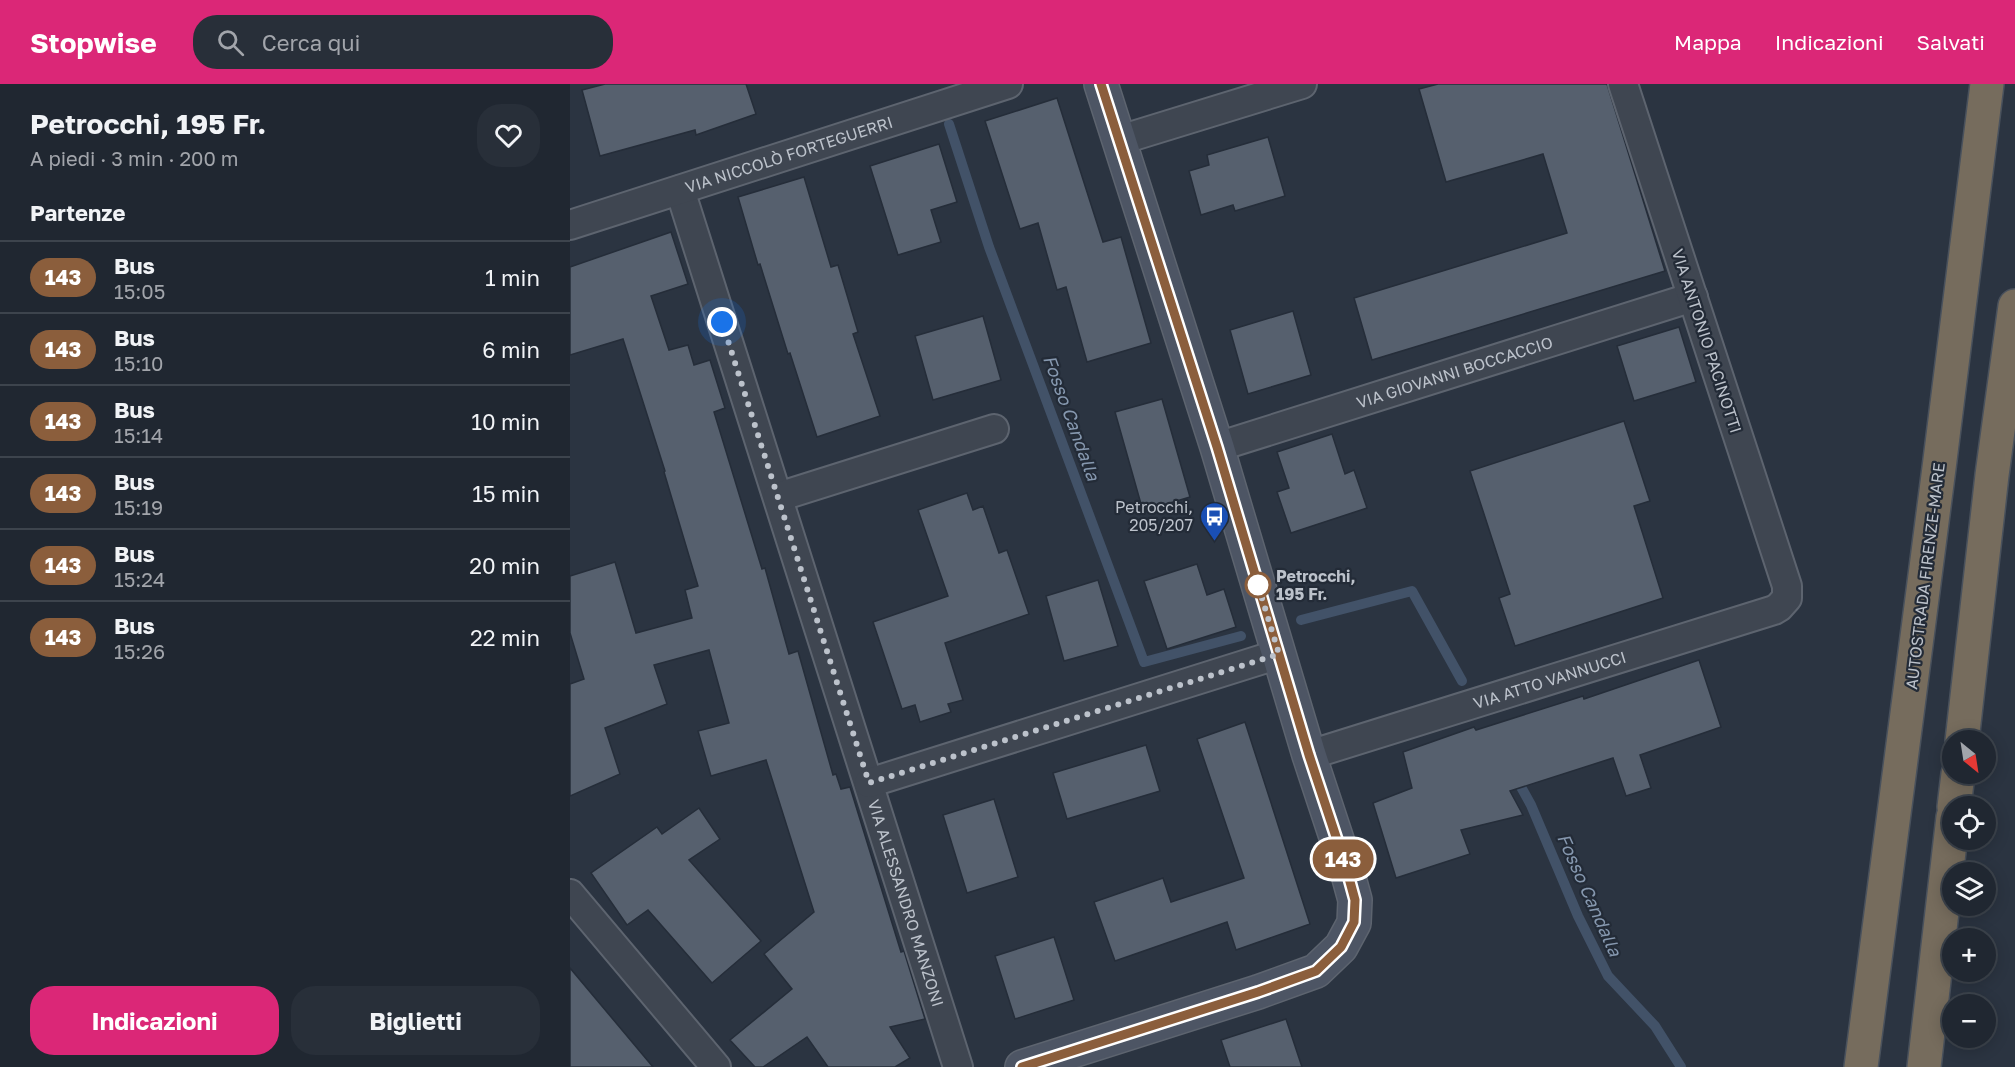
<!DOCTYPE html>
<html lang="it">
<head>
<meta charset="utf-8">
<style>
	body { margin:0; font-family:"Golos Text",sans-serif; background:#282f39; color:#f1f3f6; height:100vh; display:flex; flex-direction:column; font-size:22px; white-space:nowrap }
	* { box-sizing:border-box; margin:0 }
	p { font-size:20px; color:#a2a5ab }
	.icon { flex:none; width:33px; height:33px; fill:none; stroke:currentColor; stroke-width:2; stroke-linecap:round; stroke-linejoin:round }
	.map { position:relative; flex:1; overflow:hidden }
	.side { display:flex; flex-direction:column; background:#202731; width:570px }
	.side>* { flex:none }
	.badge { padding:0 12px; border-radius:20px; font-size:21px; line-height:39px }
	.needle { width:39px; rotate:150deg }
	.fabs { position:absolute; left:1372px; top:646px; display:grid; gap:12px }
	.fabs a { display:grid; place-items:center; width:54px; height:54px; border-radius:50%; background:#202731; box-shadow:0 3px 15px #0003,0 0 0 2px #3d444d; font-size:30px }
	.you { position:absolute; width:30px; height:30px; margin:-15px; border:4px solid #fff; border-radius:50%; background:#1a73e8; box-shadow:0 0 0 9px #1a73e833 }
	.map>.badge { position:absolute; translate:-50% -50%; box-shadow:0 0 0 3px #fff }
	h2 { padding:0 30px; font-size:22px; line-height:54px }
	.round { display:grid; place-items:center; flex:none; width:63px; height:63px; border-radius:24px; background:#282f39 }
	.headline { display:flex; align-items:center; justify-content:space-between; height:102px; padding:0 30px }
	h1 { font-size:28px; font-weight:700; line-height:45px }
	.action { display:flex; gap:12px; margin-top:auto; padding:12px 30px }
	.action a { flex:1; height:69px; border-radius:24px; background:#db2777; color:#fff; font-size:24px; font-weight:700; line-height:69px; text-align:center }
	.action a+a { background:#282f39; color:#f1f3f6 }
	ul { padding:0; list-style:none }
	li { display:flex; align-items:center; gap:18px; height:72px; padding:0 30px; border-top:2px solid #3d444d }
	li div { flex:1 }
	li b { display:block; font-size:22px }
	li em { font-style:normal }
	li .badge { min-width:66px; font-weight:700; text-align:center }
	header { display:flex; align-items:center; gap:36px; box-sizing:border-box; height:84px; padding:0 30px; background:#db2777; color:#fff }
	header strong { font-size:28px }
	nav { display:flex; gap:33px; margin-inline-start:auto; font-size:21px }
	.search { width:420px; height:54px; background:#282f39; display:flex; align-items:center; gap:15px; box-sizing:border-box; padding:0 21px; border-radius:24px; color:#a2a5ab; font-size:22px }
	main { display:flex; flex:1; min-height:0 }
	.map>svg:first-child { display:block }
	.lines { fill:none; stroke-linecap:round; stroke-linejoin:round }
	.stream { stroke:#425268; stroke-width:10 }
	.building { fill:#56606e; stroke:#252d39; stroke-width:1.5 }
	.minor-casing { stroke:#5d646f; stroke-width:32 }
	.secondary-casing { stroke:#5d646f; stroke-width:36 }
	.motorway-casing { stroke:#49515c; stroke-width:36 }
	.minor { stroke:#3f4651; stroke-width:28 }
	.secondary { stroke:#4d5564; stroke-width:33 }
	.motorway { stroke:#766c5d; stroke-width:33 }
	.line-casing { stroke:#fff; stroke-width:14 }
	.line { stroke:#8b5e3c; stroke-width:9 }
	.walk { stroke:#bcc2cb; stroke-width:6; stroke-dasharray:0 10.8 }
	.stop-dot { fill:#fff; stroke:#8b5e3c; stroke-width:3 }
	.labels { text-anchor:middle; stroke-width:4.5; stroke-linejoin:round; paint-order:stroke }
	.street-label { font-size:16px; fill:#bcc2cb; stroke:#232b37 }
	.poi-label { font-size:16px; fill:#bcc2cb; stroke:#232b37; text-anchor:end }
	.stop-label { font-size:16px; font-weight:bold; fill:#bcc2cb; stroke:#232b37; text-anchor:start }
	.water-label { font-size:18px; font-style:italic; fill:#8698af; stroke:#232b37 }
</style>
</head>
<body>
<header>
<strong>Stopwise</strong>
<div class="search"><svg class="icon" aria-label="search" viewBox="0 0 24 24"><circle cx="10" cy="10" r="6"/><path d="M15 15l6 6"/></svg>Cerca qui</div>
<nav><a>Mappa</a><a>Indicazioni</a><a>Salvati</a></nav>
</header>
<main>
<section class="side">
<div class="headline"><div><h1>Petrocchi, 195 Fr.</h1><p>A piedi · 3 min · 200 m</p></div><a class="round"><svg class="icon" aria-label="heart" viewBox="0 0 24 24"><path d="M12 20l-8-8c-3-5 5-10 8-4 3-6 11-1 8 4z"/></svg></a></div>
<h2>Partenze</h2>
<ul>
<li><span class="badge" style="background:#8b5e3c;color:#fff">143</span><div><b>Bus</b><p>15:05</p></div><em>1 min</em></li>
<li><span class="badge" style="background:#8b5e3c;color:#fff">143</span><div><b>Bus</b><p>15:10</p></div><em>6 min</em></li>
<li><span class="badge" style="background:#8b5e3c;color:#fff">143</span><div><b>Bus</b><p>15:14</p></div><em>10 min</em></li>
<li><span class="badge" style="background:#8b5e3c;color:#fff">143</span><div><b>Bus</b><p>15:19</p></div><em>15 min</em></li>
<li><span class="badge" style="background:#8b5e3c;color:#fff">143</span><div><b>Bus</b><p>15:24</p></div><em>20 min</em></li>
<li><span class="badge" style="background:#8b5e3c;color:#fff">143</span><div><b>Bus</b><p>15:26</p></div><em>22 min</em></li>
</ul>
<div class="action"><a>Indicazioni</a><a>Biglietti</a></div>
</section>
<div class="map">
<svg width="1445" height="983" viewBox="0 0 1445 983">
	<rect width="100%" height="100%" fill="#2b3441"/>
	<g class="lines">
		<g class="stream">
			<path d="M 379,40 L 419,163 L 574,578 L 671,552"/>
			<path d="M 731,536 L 842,507 L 892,597"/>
			<path d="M 945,692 L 961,721 L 1008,832 L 1038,892 L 1085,942 L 1111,983"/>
		</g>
	</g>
	<g class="building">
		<path d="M 35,0 L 176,0 L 186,30 L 126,51 L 125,46 L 30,72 L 12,6 Z"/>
		<path d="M 868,0 L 1037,0 L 1095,187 L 802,276 L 784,214 L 997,149 L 973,70 L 876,98 L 849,5 Z"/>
		<path d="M 487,14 L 533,158 L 551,153 L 581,259 L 517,278 L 496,203 L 487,206 L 468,139 L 450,145 L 415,37 Z"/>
		<path d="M 698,53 L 715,112 L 665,127 L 663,121 L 631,131 L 619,87 L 639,81 L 637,71 Z"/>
		<path d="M 369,60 L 387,118 L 361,126 L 371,158 L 328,171 L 300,82 Z"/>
		<path d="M 234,93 L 261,183 L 268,181 L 288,248 L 283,250 L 310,332 L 247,353 L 220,269 L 218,270 L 190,180 L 188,181 L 168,113 Z"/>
		<path d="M 101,148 L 118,200 L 81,212 L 99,266 L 118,261 L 124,281 L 140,276 L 155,324 L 144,328 L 192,485 L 195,484 L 219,570 L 228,567 L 263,691 L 266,690 L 271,705 L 280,703 L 331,868 L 334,867 L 355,935 L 320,943 L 340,974 L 325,983 L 258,983 L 237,953 L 193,983 L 185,983 L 160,956 L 222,905 L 194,870 L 244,828 L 196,676 L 141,692 L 128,647 L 159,639 L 139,566 L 84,581 L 97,620 L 35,644 L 50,690 L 0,712 L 0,600 L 14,595 L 0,549 L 0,492 L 45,478 L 66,549 L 122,534 L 115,506 L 128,502 L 94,388 L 95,387 L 53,255 L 0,271 L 0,183 Z"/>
		<path d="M 723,227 L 741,291 L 678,310 L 660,246 Z"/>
		<path d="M 413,232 L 431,296 L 363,316 L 345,252 Z"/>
		<path d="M 1109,243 L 1126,298 L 1064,317 L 1047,262 Z"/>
		<path d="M 592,315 L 620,413 L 573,427 L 545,328 Z"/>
		<path d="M 1054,337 L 1080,417 L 1064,422 L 1093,514 L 945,562 L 929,514 L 940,510 L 900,387 Z"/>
		<path d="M 762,350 L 775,390 L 784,386 L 797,424 L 721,449 L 707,408 L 719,404 L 707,368 Z"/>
		<path d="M 397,409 L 403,426 L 413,422 L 429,469 L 437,466 L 459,530 L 375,559 L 393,616 L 378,620 L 381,628 L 350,638 L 345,621 L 332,625 L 303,538 L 378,512 L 348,426 Z"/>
		<path d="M 627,480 L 637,511 L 654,505 L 666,543 L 597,565 L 574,497 Z"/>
		<path d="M 528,496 L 548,562 L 494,577 L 476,512 Z"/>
		<path d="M 1129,576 L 1151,643 L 1070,671 L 1081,704 L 1056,712 L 1043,674 L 940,707 L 953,731 L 891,746 L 900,770 L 826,794 L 803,719 L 842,704 L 833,668 L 904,643 L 906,646 L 1013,612 L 1014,615 Z"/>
		<path d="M 675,638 L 740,840 L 666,866 L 657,838 L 545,877 L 524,818 L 593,794 L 601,818 L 674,794 L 627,655 Z"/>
		<path d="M 576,661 L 590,707 L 497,735 L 483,689 Z"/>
		<path d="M 424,715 L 448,793 L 397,809 L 373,731 Z"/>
		<path d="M 129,724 L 150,755 L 119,776 L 191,857 L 142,899 L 78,826 L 57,841 L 21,789 L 87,743 L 92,750 Z"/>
		<path d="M 484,853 L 504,916 L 445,935 L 425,872 Z"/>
		<path d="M 0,884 L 83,983 L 0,983 Z"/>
		<path d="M 716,935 L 732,983 L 660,983 L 651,956 Z"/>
	</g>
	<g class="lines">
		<defs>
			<g id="minor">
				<path d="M 550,56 L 732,0"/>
				<path id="s1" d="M 110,106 L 388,983"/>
				<path id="s2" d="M 0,141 L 438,0"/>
				<path id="s3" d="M 647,363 L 1123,213"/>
				<path d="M 208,413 L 424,345"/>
				<path id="s4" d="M 739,671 L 1204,526 L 1209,523 L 1217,514 L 1217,502 L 1053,0"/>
				<path d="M 299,699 L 709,570"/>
				<path d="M 0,810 L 146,983"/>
			</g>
			<path id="secondary" d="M 452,983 L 688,908 L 746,887 L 771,863 L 784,839 L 785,816 L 776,783 L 739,671 L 647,363 L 531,0"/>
			<g id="motorway">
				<path d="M 1392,657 L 1422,391 L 1445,222"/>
				<path d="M 1384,723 L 1388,690"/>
				<path d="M 1291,983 L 1369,384 L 1417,0"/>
				<path d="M 1354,983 L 1383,733"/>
			</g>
		</defs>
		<use href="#minor" class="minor-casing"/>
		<use href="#secondary" class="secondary-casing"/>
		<use href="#motorway" class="motorway-casing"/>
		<use href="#minor" class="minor"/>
		<use href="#secondary" class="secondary"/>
		<use href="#motorway" class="motorway"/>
	</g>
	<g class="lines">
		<defs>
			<path id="line" d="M 452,983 L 688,908 L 746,887 L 771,863 L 784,838 L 785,816 L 776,783 L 739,671 L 647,363 L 531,0"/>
		</defs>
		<use href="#line" class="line-casing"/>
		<use href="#line" class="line"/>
		<path class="walk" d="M 152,238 L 299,699 L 709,570 L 688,501"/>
	</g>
	<defs>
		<symbol id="bus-pin" viewBox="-11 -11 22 30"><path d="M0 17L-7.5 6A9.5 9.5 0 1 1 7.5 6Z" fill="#1a4fb4" stroke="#232b37"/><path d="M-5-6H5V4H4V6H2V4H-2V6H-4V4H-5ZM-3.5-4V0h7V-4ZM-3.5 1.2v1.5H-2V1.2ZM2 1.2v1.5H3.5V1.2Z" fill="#fff"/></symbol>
	</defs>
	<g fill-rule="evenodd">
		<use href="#bus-pin" x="628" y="416" width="33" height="45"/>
	</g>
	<circle class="stop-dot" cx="688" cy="501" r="12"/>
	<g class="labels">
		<g class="street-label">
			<text dy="6" stroke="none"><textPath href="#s2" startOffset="230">VIA NICCOLÒ FORTEGUERRI</textPath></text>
			<text transform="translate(1137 257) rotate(72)" y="6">VIA ANTONIO PACINOTTI</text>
			<text dy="6" stroke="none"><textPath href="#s3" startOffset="249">VIA GIOVANNI BOCCACCIO</textPath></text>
			<text transform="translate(1355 492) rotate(-83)" y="6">AUTOSTRADA FIRENZE-MARE</text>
			<text dy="6" stroke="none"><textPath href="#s4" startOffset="252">VIA ATTO VANNUCCI</textPath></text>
			<text dy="6" stroke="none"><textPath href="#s1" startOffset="748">VIA ALESSANDRO MANZONI</textPath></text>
		</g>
		<g class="poi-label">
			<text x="623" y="429">Petrocchi,<tspan x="623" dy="18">205/207</tspan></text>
		</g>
		<g class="stop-label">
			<text x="706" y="498">Petrocchi,<tspan x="706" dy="18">195 Fr.</tspan></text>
		</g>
		<g class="water-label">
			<text transform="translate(501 334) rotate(70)" y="6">Fosso Candalla</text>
			<text transform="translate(1019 811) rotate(66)" y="6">Fosso Candalla</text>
		</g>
	</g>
</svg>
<div class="fabs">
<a><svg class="needle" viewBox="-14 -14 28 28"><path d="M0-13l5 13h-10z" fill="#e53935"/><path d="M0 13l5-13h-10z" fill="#a2a5ab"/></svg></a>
<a><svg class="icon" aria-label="locate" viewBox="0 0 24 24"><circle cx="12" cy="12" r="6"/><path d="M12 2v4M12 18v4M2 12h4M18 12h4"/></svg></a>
<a><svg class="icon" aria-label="layers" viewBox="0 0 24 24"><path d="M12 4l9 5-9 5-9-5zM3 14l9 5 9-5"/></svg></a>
<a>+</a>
<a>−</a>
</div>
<div class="you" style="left:152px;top:238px"></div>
<b class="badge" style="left:773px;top:775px;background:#8b5e3c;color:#fff">143</b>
</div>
</main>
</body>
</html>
